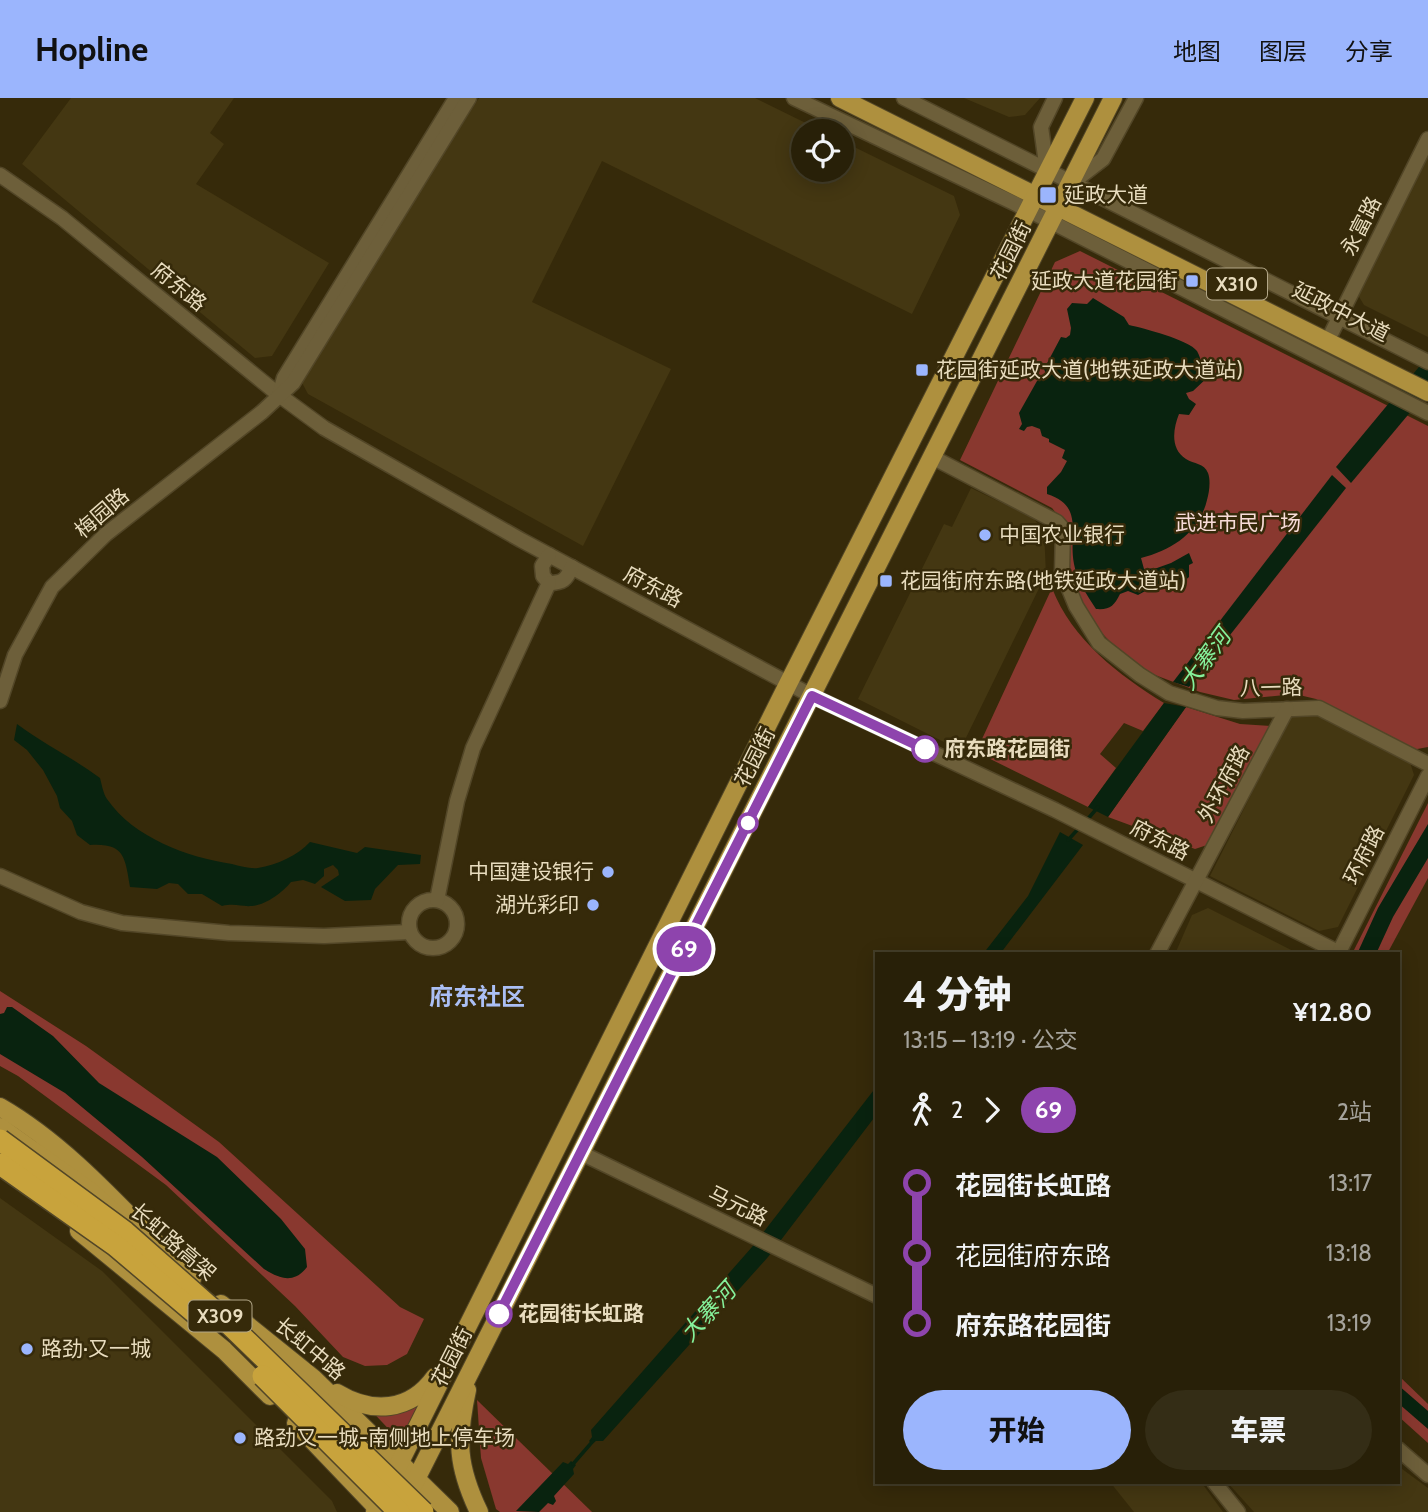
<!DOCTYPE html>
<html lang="zh">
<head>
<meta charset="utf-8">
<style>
	body { margin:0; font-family:Cabin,"Noto Sans SC",sans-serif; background:#342d16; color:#f1f3f6; height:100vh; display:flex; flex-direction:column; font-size:26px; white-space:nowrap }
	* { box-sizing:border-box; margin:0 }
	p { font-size:23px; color:#a5a39c }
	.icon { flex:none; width:38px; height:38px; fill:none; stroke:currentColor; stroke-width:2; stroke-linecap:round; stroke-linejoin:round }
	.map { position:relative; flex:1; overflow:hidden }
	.side { position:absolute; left:875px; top:854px; width:525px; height:532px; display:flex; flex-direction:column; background:#282008; border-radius:0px; box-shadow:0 4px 18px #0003,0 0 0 2px #443e29 }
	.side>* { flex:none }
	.badge { padding:0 14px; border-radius:23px; font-size:24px; line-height:46px }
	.fabs { position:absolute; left:791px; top:21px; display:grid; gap:14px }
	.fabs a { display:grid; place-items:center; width:63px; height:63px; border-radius:50%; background:#282008; box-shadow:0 4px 18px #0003,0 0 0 2px #443e29; font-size:35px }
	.map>.badge { position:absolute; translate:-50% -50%; box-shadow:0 0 0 4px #fff }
	.legs { display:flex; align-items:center; gap:10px; height:77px; padding:0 28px; font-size:23px }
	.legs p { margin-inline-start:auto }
	.overview { display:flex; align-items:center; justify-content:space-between; height:119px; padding:0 28px }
	h1 { font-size:38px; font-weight:800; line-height:52px }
	.primary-button { display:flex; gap:14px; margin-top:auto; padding:14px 28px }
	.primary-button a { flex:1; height:80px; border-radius:42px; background:#9bb5fd; color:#111; font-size:28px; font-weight:800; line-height:80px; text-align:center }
	.primary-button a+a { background:#342d16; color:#f1f3f6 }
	ul { padding:0 28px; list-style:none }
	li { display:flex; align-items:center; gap:24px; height:70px; font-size:26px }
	li i { display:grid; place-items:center; width:10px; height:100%; margin:0 9px; background:currentColor }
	li i::after { content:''; width:18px; height:18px; margin:-9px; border:5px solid; border-radius:50%; background:#282008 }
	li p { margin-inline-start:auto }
	li:first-child i { background:linear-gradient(#0000 50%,currentColor 0) }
	li:last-child i { background:linear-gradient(currentColor 50%,#0000 0) }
	header { display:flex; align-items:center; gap:42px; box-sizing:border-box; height:98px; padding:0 35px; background:#9bb5fd; color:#111 }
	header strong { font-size:33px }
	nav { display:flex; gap:38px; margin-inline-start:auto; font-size:24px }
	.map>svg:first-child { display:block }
	.built { fill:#443712 }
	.green { fill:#89382f }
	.water { fill:#09230f }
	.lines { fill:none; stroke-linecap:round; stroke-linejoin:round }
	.stream { stroke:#09230f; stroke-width:3.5 }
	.minor-casing { stroke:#524627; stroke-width:17 }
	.major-casing { stroke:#524627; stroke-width:20 }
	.minor { stroke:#6d5f3a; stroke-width:14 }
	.major { stroke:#ae903e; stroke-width:18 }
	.highway-bridge-casing { stroke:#524627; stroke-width:24; stroke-linecap:butt }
	.highway-bridge { stroke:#c8a33c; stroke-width:21 }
	.line-1-casing { stroke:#fff; stroke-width:16 }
	.line-1 { stroke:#8e44ad; stroke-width:10 }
	.poi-dot { fill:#9bb5fd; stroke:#362a0a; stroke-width:2.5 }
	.stop-1-dot { fill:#fff; stroke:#8e44ad; stroke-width:3.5 }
	.labels { text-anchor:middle; stroke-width:5; stroke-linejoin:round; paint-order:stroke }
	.shield { fill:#362a0a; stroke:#b3a788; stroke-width:2 }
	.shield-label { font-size:19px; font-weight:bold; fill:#e8dcbe }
	.poi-label { font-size:21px; fill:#e8dcbe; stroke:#362a0a; text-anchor:start }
	.street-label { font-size:21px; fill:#e8dcbe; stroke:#362a0a }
	.park-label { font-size:21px; fill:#f8dcd8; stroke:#362a0a }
	.stop-label { font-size:21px; font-weight:bold; fill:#e8dcbe; stroke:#362a0a; text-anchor:start }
	.water-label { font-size:23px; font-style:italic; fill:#85f19b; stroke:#362a0a }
	.quarter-label { font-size:24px; font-weight:bold; fill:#abbff5; stroke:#362a0a }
</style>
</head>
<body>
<header>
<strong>Hopline</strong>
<nav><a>地图</a><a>图层</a><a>分享</a></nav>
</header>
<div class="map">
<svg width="1428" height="1414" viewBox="0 0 1428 1414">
	<rect width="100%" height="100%" fill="#362a0a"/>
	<g class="built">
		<path d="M 71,0 L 234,0 L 210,35 L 224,46 L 196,86 L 329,165 L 272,258 L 255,260 L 22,66 Z"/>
		<path d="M 479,0 L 755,0 L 822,33 L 803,33 L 803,72 L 842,72 L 842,43 L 954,98 L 960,117 L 912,216 L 602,63 L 532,204 L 671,271 L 583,448 L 308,296 L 300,281 Z"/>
		<path d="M 964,0 L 1040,0 L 1025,17 L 1009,19 Z"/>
		<path d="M 1428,56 L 1428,239 L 1364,207 L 1358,197 Z"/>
		<path d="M 971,390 L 1033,420 L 1044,433 L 1046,476 L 960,652 L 858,601 L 944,426 L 952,429 Z"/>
		<path d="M 1294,612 L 1317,612 L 1409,661 L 1414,677 L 1338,829 L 1319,833 L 1210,778 Z"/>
		<path d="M 1208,810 L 1299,856 L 1175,856 L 1192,817 Z"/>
		<path d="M 0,1100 L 102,1173 L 332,1403 L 337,1414 L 0,1414 Z"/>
		<path d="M 1398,1368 L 1428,1390 L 1428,1414 L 1254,1414 L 1227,1384 L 1398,1384 Z"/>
		<path d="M 1110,1384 L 1201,1384 L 1223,1414 L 1134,1414 Z"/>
	</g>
	<g class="green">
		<path d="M 1080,153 L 1428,328 L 1428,649 L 1412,652 L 1316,601 L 1295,596 L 1234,602 L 1200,594 L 1147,574 L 1115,549 L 1084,516 L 1071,494 L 1060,420 L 1052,410 L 960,362 L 1055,164 Z"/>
		<path d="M 1052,490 C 1072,542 1119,577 1164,605 L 1143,633 L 1124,625 L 1100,656 L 1116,670 L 1088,709 L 976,654 Z"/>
		<path d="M 1186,609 L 1240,626 L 1271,628 L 1210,746 L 1195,751 L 1108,719 Z"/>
		<path d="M 1428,705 L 1428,780 L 1387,856 L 1352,856 Z"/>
		<path d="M 0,893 L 86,948 L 219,1044 L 400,1209 L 424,1221 L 407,1256 L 387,1267 L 365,1268 L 343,1259 L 295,1208 L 166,1087 L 18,978 L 0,968 Z"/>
		<path d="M 1398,1277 L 1428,1306 L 1428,1345 L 1398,1318 Z"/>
		<path d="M 477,1302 L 592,1414 L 500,1414 L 496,1411 L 481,1360 Z"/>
		<path d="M 426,1303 L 407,1340 L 396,1339 L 368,1309 Z"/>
	</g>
	<g class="water">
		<path d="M 1093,200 L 1124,219 L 1129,227 C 1143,230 1189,242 1197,253 C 1202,262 1201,270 1208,279 L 1193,293 L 1186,295 L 1189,301 L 1196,306 L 1189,317 L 1179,316 C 1173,331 1170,351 1186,361 C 1194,366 1204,365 1208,375 C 1211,383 1209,395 1207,402 C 1199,435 1172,452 1141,460 L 1144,471 L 1157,470 L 1171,465 L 1189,455 L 1193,465 L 1189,467 L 1189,479 L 1181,486 L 1169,492 L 1165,487 L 1158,486 L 1138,497 L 1128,493 L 1120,496 C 1114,508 1110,512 1096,511 C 1087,497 1077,483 1074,466 C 1068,436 1085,408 1047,396 L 1047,389 L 1061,374 L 1067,363 L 1062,360 L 1065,352 L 1049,344 L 1049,341 L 1042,338 L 1040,331 L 1032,328 L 1027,329 L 1024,333 L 1019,331 L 1022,326 L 1019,315 L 1037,283 L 1043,281 L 1046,276 L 1044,271 L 1061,239 L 1066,240 L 1070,237 L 1071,230 L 1067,211 L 1072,205 L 1087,206 Z"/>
		<path d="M 1428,258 L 1428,293 L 1351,385 L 1336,369 Z"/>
		<path d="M 1332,377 L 1346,390 L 1189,589 L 1173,584 Z"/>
		<path d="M 1164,605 L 1186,609 L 1108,719 L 1088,709 Z"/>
		<path d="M 17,626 C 44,646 73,660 100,680 C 102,687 103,695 107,701 C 134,740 187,759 232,766 C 240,768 250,771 258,770 C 277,767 298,757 310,744 L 357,755 L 365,749 L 421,757 L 420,766 L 398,767 L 375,791 L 371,802 L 345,803 L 321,789 L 339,777 L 338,772 L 333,767 L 324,771 L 324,778 L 315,786 L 303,782 L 291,784 C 283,794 266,807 252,808 C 241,809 236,805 222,808 L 202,796 L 188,796 L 178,786 L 169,785 L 157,791 L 130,789 C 125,758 124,745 90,747 L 77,737 L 72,723 L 60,710 L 57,698 L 43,672 L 27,652 L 14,642 Z"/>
		<path d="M 1428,726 L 1428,760 L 1393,819 L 1376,856 L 1357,856 L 1378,810 Z"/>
		<path d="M 1060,734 L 1083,747 L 1000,856 L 983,856 L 1028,798 Z"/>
		<path d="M 7,909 L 12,909 L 53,938 L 99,985 L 217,1059 L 281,1121 L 305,1151 L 307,1169 C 294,1186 280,1181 264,1171 L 142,1059 L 65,995 L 0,956 L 0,916 L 4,915 Z"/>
		<path d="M 877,988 L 877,1016 L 768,1159 L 603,1343 L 596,1343 L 592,1346 L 589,1343 L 592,1339 L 591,1332 L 752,1149 Z"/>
		<path d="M 1398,1287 L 1428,1313 L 1428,1331 L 1398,1305 Z"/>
		<path d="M 571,1363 L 576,1367 L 573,1371 L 574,1376 L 554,1398 L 556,1403 L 553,1407 L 548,1405 L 539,1414 L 516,1413 L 563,1364 L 568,1366 Z"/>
	</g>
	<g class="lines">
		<g class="stream">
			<path d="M 1087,722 L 1098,709"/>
			<path d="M 1068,742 L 1079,730"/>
			<path d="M 573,1366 L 593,1343"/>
		</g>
		<defs>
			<g id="minor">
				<path d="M 794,0 L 1014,105 L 1428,315"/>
				<path d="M 904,0 L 1428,264"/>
				<path d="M 1047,73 L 1041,29 L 1055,0"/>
				<path d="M 0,77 L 62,120 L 279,297 L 324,330 L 521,442 L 812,598 L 1055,712 L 1338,854"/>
				<path d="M 1072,85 L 1103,61 L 1136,0"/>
				<path d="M 1332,234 L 1428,41"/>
				<path d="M 279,297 L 284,280 L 456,0"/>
				<path d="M 932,359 L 1057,424 L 1063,431 L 1062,474 L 1076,508 L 1099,545 L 1140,577 L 1169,595 L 1217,610 L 1243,613 L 1319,610 L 1428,666"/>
				<path d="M 549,457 L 542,468 L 543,478 L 549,485 C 563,485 566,482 572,469"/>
				<path d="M 0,603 L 15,557 L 52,489 L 106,436 L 262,314 L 293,285 L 469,0"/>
				<path d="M 0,778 L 81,814 L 122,825 L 229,835 L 324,838 L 410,834"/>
				<circle cx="433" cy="826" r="24"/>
				<path d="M 437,802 L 457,703 L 473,650 L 549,485"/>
				<path d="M 1157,856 L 1287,611"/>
				<path d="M 1338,856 L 1428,678"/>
				<path d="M 581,1055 L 877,1198"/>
				<path d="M 1398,1351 L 1428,1377"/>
				<path d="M 1214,1384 L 1238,1414"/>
			</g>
			<g id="major">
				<path d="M 840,0 L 1428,294"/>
				<path d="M 0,1009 C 73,1051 132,1123 192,1181"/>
				<path d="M 0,1029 L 90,1093 L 120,1120"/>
				<path d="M 79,1133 L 224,1252 L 270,1298"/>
				<path d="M 221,1206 L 313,1280 L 450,1414"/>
				<path d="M 467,1292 C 456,1342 457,1368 479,1414"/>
				<path d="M 337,1295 C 372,1316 410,1314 435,1279"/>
				<path d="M 296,1325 L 381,1414"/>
				<path d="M 402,1409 L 1113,0"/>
				<path d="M 375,1414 L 788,586 L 1085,0"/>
			</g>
		</defs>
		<use href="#minor" class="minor-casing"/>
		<use href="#major" class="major-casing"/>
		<use href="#minor" class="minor"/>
		<use href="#major" class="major"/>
		<defs>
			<g id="highway-bridge">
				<path d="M 0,1042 L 125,1134 L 228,1225 L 423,1414"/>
				<path d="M 0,1066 L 116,1148 L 201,1220"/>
				<path d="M 263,1278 L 399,1414"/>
			</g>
		</defs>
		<use href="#highway-bridge" class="highway-bridge-casing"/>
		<use href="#highway-bridge" class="highway-bridge"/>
	</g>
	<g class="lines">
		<defs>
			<path id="line-1" d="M 499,1216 L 812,598 L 925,651"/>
		</defs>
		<use href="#line-1" class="line-1-casing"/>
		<use href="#line-1" class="line-1"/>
	</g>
	<g class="poi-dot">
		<rect x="1039" y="88" width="18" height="18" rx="3.5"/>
		<rect x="1185" y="176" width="14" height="14" rx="3.5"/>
		<rect x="915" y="265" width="14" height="14" rx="3.5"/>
		<circle cx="985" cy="437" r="7"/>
		<rect x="879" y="476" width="14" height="14" rx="3.5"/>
		<circle cx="608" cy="774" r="7"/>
		<circle cx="593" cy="807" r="7"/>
		<circle cx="27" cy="1251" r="7"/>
		<circle cx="240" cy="1340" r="7"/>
	</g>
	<g class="stop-1-dot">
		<circle cx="925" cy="651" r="12"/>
		<circle cx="748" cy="725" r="9"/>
		<circle cx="499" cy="1216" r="12"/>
	</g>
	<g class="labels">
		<g class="shield">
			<rect x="1207" y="170.5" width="60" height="31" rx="5"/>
			<rect x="188.5" y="1202.5" width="63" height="31" rx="5"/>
		</g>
		<g class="shield-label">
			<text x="1237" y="193">X310</text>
			<text x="220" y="1225">X309</text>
		</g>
		<g class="poi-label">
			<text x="1064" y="104">延政大道</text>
			<text x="1178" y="190" text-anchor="end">延政大道花园街</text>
			<text x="936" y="279">花园街延政大道(地铁延政大道站)</text>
			<text x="999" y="444">中国农业银行</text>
			<text x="900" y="490">花园街府东路(地铁延政大道站)</text>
			<text x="594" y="781" text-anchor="end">中国建设银行</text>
			<text x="579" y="814" text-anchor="end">湖光彩印</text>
			<text x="41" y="1258">路劲·又一城</text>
			<text x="254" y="1347">路劲又一城-南侧地上停车场</text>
		</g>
		<g class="street-label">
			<text transform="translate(1361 128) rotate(-63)" y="7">永富路</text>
			<text transform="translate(1011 153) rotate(-63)" y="7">花园街</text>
			<text transform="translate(179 189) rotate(39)" y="7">府东路</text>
			<text transform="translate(1341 214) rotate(27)" y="7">延政中大道</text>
			<text transform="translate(102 415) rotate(-41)" y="7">梅园路</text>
			<text transform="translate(653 489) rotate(28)" y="7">府东路</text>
			<text transform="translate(1271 590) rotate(-1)" y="7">八一路</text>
			<text transform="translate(755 659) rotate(-63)" y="7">花园街</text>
			<text transform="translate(1224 686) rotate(-62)" y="7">外环府路</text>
			<text transform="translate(1160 742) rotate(27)" y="7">府东路</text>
			<text transform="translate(1364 757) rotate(-63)" y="7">环府路</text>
			<text transform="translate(738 1108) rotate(26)" y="7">马元路</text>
			<text transform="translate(173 1144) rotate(41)" y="7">长虹路高架</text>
			<text transform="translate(310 1251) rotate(40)" y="7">长虹中路</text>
			<text transform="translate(452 1259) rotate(-63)" y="7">花园街</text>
		</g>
		<g class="park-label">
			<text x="1238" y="432">武进市民广场</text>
		</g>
		<g class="stop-label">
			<text x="944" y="658">府东路花园街</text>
			<text x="518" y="1223">花园街长虹路</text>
		</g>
		<g class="water-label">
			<text transform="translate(1205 561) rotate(-54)" y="8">大寨河</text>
			<text transform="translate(708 1214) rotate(-48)" y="8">大寨河</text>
		</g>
		<g class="quarter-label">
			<text x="477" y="907">府东社区</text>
		</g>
	</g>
</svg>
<div class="fabs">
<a><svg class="icon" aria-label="locate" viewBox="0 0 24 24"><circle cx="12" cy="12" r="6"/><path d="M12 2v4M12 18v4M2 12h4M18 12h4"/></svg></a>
</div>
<b class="badge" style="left:684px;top:851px;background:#8e44ad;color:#fff">69</b>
<section class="side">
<div class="overview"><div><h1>4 分钟</h1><p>13:15 – 13:19 · 公交</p></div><b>¥12.80</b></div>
<div class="legs"><svg class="icon" aria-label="walk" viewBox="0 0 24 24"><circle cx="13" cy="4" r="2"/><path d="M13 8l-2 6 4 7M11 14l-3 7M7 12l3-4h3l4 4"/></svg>2<svg class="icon" aria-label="forward" viewBox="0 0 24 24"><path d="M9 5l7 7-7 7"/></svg><b class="badge" style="background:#8e44ad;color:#fff">69</b><p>2站</p></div>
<ul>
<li><i style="color:#8e44ad"></i><b>花园街长虹路</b><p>13:17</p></li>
<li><i style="color:#8e44ad"></i><span>花园街府东路</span><p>13:18</p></li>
<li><i style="color:#8e44ad"></i><b>府东路花园街</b><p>13:19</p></li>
</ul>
<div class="primary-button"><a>开始</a><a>车票</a></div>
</section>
</div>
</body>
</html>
